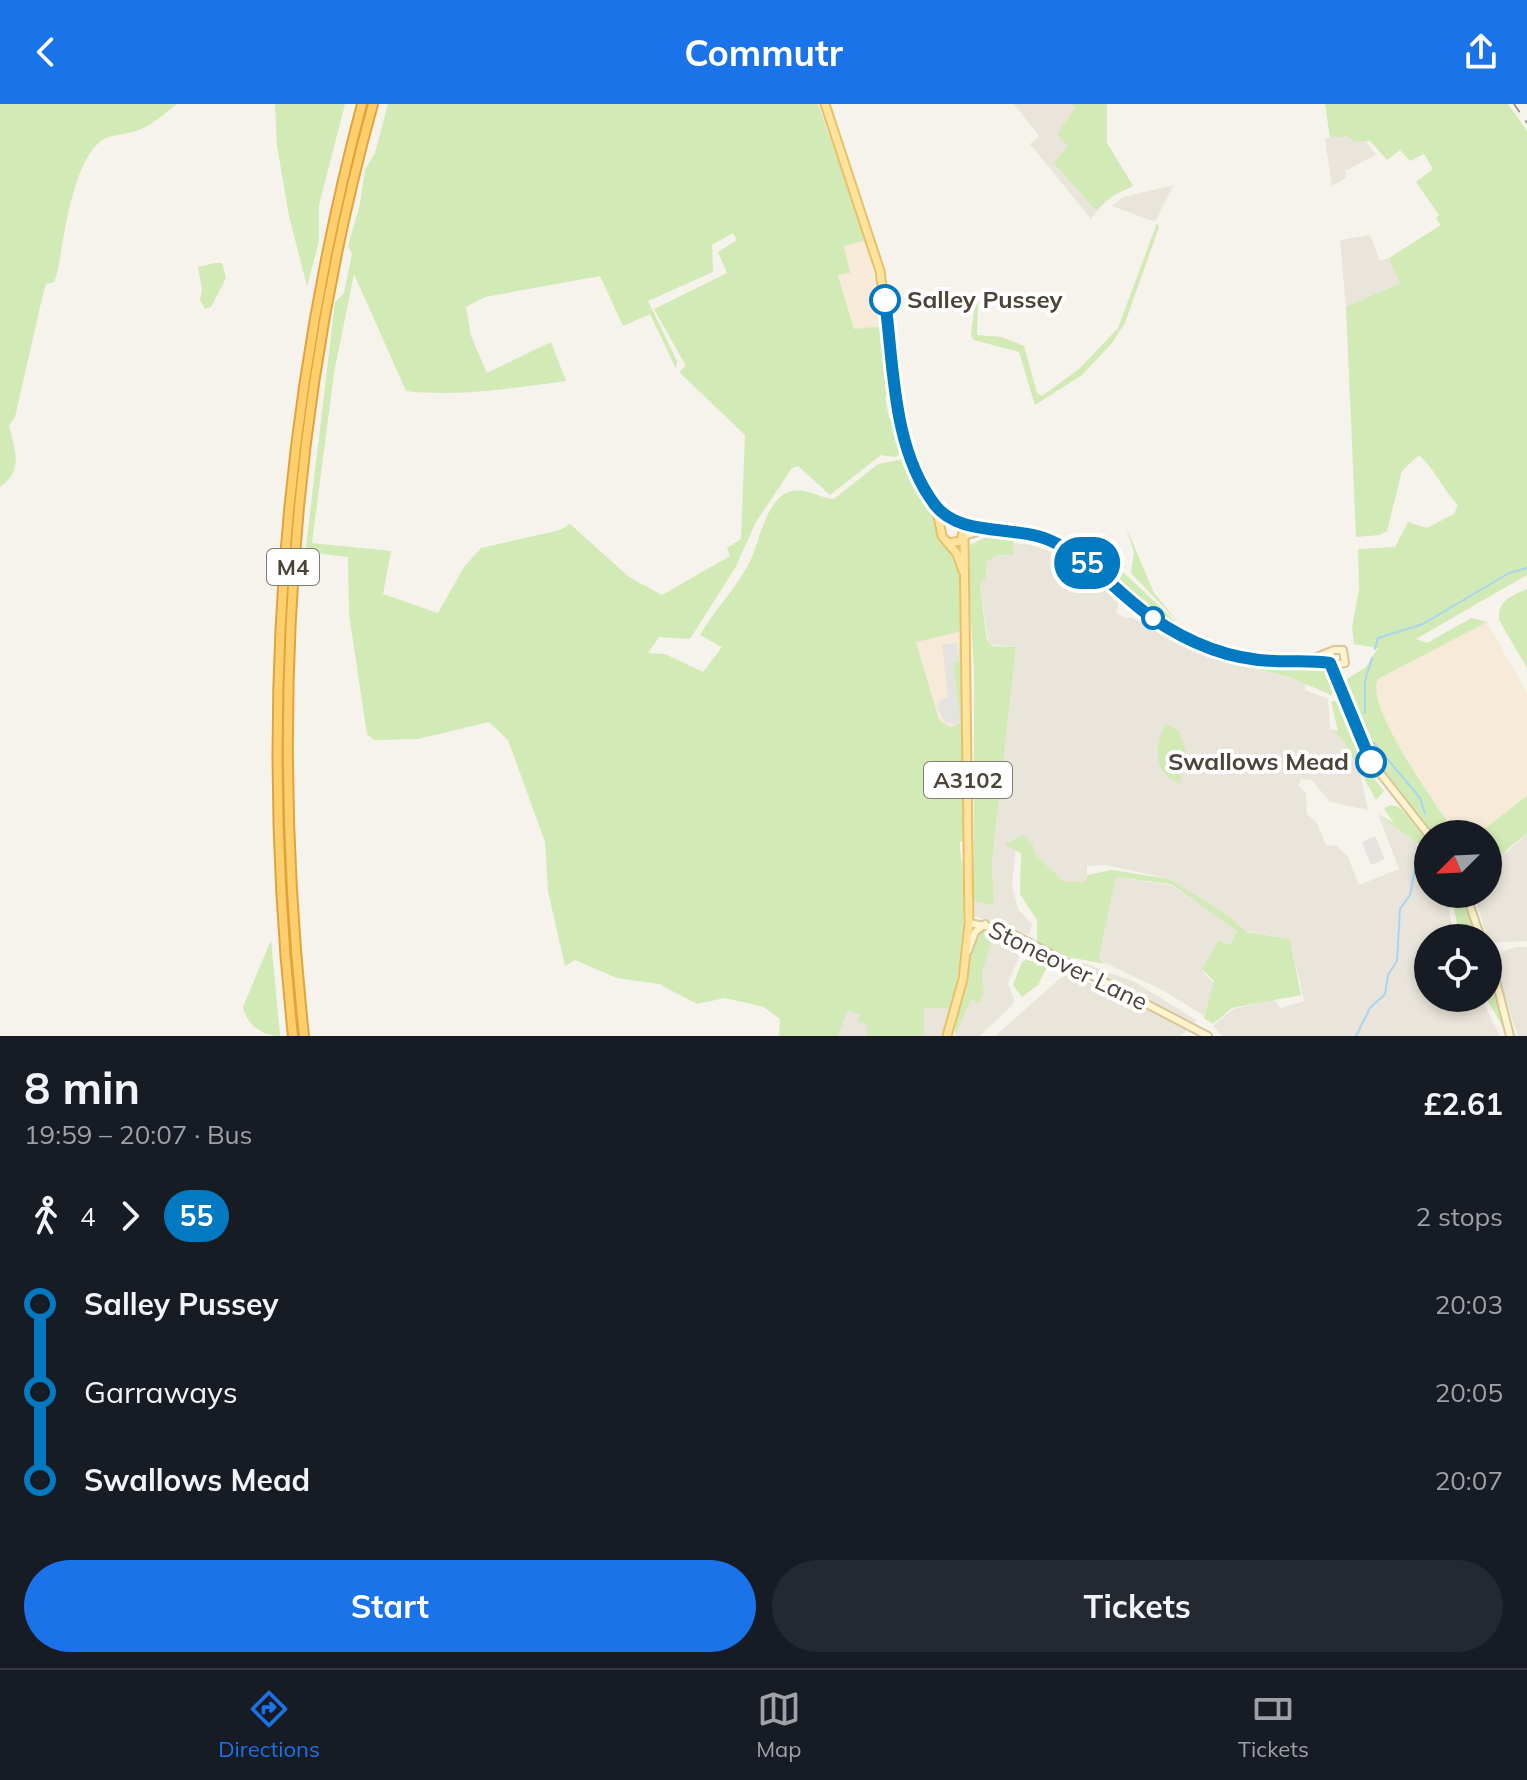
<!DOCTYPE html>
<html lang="en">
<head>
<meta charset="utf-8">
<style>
	body { margin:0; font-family:Mulish,sans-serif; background:#242831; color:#f1f3f6; height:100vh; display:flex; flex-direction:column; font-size:30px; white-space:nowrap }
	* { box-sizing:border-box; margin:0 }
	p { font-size:26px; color:#9ea1a6 }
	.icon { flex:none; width:44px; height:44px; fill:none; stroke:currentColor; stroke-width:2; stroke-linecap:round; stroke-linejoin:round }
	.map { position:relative; height:932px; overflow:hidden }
	.sheet { display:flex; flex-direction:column; background:#171b24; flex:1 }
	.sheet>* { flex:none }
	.badge { padding:0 16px; border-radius:26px; font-size:28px; line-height:52px }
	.needle { width:52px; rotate:246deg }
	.controls { position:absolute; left:1414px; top:716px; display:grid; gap:16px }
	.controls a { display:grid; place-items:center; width:88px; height:88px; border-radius:50%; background:#171b24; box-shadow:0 4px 12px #0003; font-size:40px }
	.map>.badge { position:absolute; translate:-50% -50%; box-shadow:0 0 0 4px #fff }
	.legs { display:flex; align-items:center; gap:12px; height:88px; padding:0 24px; font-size:26px }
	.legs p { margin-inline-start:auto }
	.head { display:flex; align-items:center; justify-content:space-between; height:136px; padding:0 24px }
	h1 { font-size:44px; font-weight:700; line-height:60px }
	.button { display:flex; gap:16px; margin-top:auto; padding:16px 24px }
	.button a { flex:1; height:92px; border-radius:48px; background:#1a73e8; color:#fff; font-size:32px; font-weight:700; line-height:92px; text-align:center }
	.button a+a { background:#242831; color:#f1f3f6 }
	ul { padding:0 24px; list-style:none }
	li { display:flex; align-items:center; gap:28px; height:88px; font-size:30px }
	li i { display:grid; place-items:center; width:12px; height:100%; margin:0 10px; background:currentColor }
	li i::after { content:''; width:20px; height:20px; margin:-10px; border:6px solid; border-radius:50%; background:#171b24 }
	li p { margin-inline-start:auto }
	li:first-child i { background:linear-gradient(#0000 50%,currentColor 0) }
	li:last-child i { background:linear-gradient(currentColor 50%,#0000 0) }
	header { display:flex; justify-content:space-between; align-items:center; height:104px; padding:0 24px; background:#1a73e8; color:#fff; font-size:36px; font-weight:700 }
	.dock { display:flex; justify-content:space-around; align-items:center; height:112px; border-top:2px solid #363941; background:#171b24; font-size:22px; color:#9ea1a6 }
	.dock a { display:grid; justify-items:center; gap:4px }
	.dock .current { color:#1a73e8 }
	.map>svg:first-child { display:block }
	.residential { fill:#eae5da }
	.commercial { fill:#f7ead8 }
	.green { fill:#d2eab5; fill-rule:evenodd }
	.parking { fill:#e5e3e0 }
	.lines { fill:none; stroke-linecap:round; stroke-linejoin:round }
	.stream { stroke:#a9d4f2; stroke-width:2 }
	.secondary-casing { stroke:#d6c79b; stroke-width:10 }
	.primary-casing { stroke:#e6c16a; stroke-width:11 }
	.highway-casing { stroke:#e0a43c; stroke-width:12 }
	.secondary { stroke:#fff3cd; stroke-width:6 }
	.primary { stroke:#ffe39c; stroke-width:7 }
	.highway { stroke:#ffcf6e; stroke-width:8 }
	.rail { stroke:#9a9a9a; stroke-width:2; stroke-dasharray:10 10; stroke-linecap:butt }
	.line-1-casing { stroke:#fff; stroke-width:18 }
	.line-1 { stroke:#0279c1; stroke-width:12 }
	.stop-1-dot { fill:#fff; stroke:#0279c1; stroke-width:4 }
	.labels { text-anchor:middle; stroke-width:8; stroke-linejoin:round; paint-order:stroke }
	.shield { fill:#fff; stroke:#817c74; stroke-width:2 }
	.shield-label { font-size:22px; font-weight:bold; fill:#4b4439 }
	.stop-label { font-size:24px; font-weight:bold; fill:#4b4439; stroke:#fff; text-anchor:start }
	.street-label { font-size:24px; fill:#4b4439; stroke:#fff }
</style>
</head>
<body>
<header><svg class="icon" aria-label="back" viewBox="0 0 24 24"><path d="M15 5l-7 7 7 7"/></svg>Commutr<svg class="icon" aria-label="share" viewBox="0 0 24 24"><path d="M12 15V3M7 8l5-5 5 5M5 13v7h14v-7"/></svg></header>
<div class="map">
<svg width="1527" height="932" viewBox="0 0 1527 932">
	<rect width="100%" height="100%" fill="#f6f3ec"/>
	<g class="residential">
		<path d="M 1014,0 L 1107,0 L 1107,39 L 1133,82 L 1107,95 L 1091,115 L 1030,40 L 1039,32 Z"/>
		<path d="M 1349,31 L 1351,37 L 1366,37 L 1376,51 L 1345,67 L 1346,74 L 1332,82 L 1325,35 Z"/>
		<path d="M 1174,81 L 1155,118 L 1112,102 L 1123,93 Z"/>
		<path d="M 1370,131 L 1380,157 L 1389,154 L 1401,179 L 1346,203 L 1340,136 Z"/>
		<path d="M 1014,439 L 1031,441 L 1060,451 L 1085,468 L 1119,499 L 1116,509 L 1125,514 L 1131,513 L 1174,538 L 1219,556 L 1306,578 L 1305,586 L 1328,595 L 1330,625 L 1342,634 L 1358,660 L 1368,706 L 1330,698 L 1312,676 L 1301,675 L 1299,682 L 1306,689 L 1307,710 L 1317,719 L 1326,741 L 1337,742 L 1348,753 L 1359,781 L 1399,765 L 1378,710 L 1421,742 L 1428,752 L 1428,790 L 1446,790 L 1454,834 L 1428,834 L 1428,894 L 1481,894 L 1500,932 L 1222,932 L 1213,922 L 1233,905 L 1274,896 L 1281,904 L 1304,897 L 1290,835 L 1246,827 L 1170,775 L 1106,761 L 1087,762 L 1087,778 L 1064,778 L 1017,733 L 1012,781 L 1018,805 L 1032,820 L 1029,831 L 975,812 L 974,797 L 994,802 L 992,758 L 1016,543 L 989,540 L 980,482 L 986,473 L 985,458 L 997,451 L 1013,451 Z"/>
		<path d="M 1527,729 L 1527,837 L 1489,839 L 1476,797 L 1478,790 L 1488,790 L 1488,751 L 1496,753 L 1508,747 Z"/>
		<path d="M 1116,773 L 1171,781 L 1237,826 L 1230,841 L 1220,836 L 1203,868 L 1214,880 L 1204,912 L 1166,888 L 1099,856 Z"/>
		<path d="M 995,827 L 1023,843 L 1008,879 L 1015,898 L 980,932 L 955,932 L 971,896 L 984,889 L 982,869 Z"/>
		<path d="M 1516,843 L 1527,843 L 1527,932 L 1518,932 L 1498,875 L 1502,848 Z"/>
		<path d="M 1083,859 L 1135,878 L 1196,916 L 1193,920 L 1079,860 Z"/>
		<path d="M 1065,870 L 1098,882 L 1126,904 L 1135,898 L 1188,925 L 1180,932 L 995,932 Z"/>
		<path d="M 839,902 L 949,905 L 952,905 L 944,932 L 838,932 Z"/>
	</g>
	<g class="commercial">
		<path d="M 866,136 L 884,222 L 854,225 L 838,170 L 850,169 L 844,142 Z"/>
		<path d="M 1487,518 L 1527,589 L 1527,692 L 1478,730 L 1455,730 L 1392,632 L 1374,590 L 1375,581 L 1378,575 L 1396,563 Z"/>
		<path d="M 963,527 L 967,624 L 950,623 L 939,616 L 916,537 Z"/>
	</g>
	<g class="green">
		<path d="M 0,0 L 177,0 C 165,9 150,23 136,27 C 125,31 110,30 101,37 C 72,59 64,135 57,170 L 54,178 L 46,180 L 43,190 L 15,313 L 9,322 C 15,346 24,366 0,383 Z"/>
		<path d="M 275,0 L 345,0 L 319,101 L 319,138 L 307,182 L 289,112 L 277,42 Z"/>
		<path d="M 388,0 L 818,0 L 866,136 L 844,142 L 850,169 L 838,171 L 854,225 L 884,222 L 892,291 L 885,293 L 889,314 L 896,311 L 904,348 L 895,353 L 881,351 L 830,391 L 798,362 L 792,364 L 756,418 L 735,464 L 690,535 L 659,533 L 648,549 L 665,550 L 703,568 L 722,543 L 700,531 C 716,503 742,479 754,448 C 760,431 768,398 786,389 C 803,381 819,394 834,395 L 878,360 L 908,354 L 936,410 L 939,434 L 959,463 L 963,527 L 916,538 L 939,616 L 950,623 L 960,619 L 953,559 L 959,557 L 959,538 L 963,544 L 965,736 L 960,738 C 959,751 964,762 964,775 C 965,818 960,863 952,905 L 924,904 L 924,932 L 867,932 L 866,919 L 858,918 L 860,911 L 847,906 L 838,932 L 779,932 L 780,915 L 764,903 L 725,894 L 697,900 L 659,880 L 617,874 L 575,856 L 565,862 L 548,787 L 545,738 L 508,636 L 489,618 L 418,635 L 374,636 L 367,630 L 349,510 L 348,453 L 308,448 L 306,443 L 335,198 L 344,189 L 352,150 L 348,142 L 360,100 L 365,66 L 375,49 ZM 733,129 L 737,136 L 718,148 L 727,169 L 654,205 L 686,262 L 679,268 L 745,331 L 741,435 L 727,444 L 730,452 L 662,491 L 629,473 L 570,420 L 560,426 L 481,444 L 464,463 L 438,509 L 383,490 L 391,447 L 312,439 L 334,269 L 354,170 L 406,287 C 458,293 514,284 566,277 L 551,238 L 487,269 L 471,232 L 466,203 L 485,193 L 600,172 L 623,222 L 650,210 L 676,265 L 677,257 L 648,197 L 713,168 L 712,141 Z"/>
		<path d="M 1072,0 L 1107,0 L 1107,39 L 1133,82 L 1115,90 L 1096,106 L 1054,59 L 1068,42 L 1057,30 L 1075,4 Z"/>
		<path d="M 1325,0 L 1508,0 L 1527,27 L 1527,471 L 1416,535 L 1427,539 L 1471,514 L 1487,518 L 1378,575 C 1364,603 1438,701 1455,730 L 1431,730 L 1368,650 L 1346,583 L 1347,575 L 1366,563 L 1378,544 L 1354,540 L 1352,524 L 1359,485 L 1358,445 L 1395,443 L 1408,418 L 1427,424 L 1454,410 L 1458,401 C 1442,385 1436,366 1419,351 L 1402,367 L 1387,427 L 1380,431 L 1356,433 L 1346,203 L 1400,179 L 1389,154 L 1441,121 L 1436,115 L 1439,111 L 1416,78 L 1433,65 L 1424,50 L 1410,57 L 1400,46 L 1387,56 L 1370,37 L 1353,38 L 1348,32 L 1330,34 Z"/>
		<path d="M 1157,119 L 1159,123 L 1125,219 L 1112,239 L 1082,271 L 1035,301 L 1019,248 L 974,236 L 971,231 L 975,199 L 978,196 L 977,231 L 1002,233 L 1024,242 L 1037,289 L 1042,292 L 1079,265 L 1118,224 Z"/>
		<path d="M 215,159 L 222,159 L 226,174 L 211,203 L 205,205 L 200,196 L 202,186 L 198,163 Z"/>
		<path d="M 1126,423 L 1154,489 L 1178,518 L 1131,469 L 1134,448 Z"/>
		<path d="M 994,429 L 1013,431 L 1014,451 L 997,451 L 986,458 L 986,473 L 980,482 L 987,536 L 992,542 L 1016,543 L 992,758 L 994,802 L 974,797 L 974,565 L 968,473 L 970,441 Z"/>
		<path d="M 1123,468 L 1176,518 L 1181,526 L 1161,516 L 1112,475 Z"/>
		<path d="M 1527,485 L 1527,564 L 1499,516 C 1498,496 1511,492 1527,485 Z"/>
		<path d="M 1231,555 C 1252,559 1319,558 1331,568 L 1336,588 L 1331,591 L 1292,574 L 1219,556 Z"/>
		<path d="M 1340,595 L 1364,651 L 1366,665 L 1384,687 L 1376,696 L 1342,634 L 1330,625 L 1338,627 L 1331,598 Z"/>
		<path d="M 1165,620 L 1179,627 L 1188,655 L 1180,656 L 1181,680 C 1151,669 1155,644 1165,620 Z"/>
		<path d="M 1527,692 L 1527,729 L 1502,750 L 1488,751 L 1488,730 L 1478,730 Z"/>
		<path d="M 1390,701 L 1399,703 L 1428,737 L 1428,752 L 1421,742 L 1378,710 L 1394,719 L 1384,705 Z"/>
		<path d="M 1023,731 L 1032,739 L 1035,750 L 1064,778 L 1086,778 L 1087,771 L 1112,766 L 1170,775 L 1228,812 L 1247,828 L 1290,835 L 1301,891 L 1232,904 L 1213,920 L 1204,914 L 1214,877 L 1202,865 L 1219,836 L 1230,841 L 1237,827 L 1171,780 L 1116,773 L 1099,855 L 1105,860 L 1063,852 L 1037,840 L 1037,816 L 1020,790 L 1021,749 L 1004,741 Z"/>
		<path d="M 1451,790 L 1462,790 L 1477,834 L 1460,834 Z"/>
		<path d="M 983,825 L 995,827 L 982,869 L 984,888 L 980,898 L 971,896 L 956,930 C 951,922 974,832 983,825 Z"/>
		<path d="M 271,836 L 280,932 C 262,932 247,921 243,903 Z"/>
		<path d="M 1027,846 L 1048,861 L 1038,881 L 1022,893 L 1013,881 L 1022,858 L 1029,854 Z"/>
		<path d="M 1488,870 L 1494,879 L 1508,932 L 1486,894 Z"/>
	</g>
	<g class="parking">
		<path d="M 957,539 L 959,557 L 953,559 L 960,620 L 955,620 L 945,618 L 937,603 L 940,596 L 948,594 L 942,541 Z"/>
		<path d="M 1375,732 L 1385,755 L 1371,761 L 1362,738 Z"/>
	</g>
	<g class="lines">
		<g class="stream">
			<path d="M 1375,545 L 1378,534 L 1423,520 L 1509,469 L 1527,464"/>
			<path d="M 1365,609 L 1365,577 L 1372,554"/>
			<path d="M 1374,639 L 1420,694 L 1425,710"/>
			<path d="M 1356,932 L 1370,904 L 1385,890 L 1388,871 L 1397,857 L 1400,805 L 1410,791 L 1419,745"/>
		</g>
		<defs>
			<g id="secondary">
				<path d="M 961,419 C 992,422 1028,425 1056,440 C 1108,466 1143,515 1197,539 C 1241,559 1284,553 1330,559"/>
				<path d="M 964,432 L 987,425"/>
				<path d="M 1331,548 L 1329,556 L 1369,655 L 1428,730"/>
				<path d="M 1312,555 L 1334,546 L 1343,546 L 1345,559 L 1332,561"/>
				<path d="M 1466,790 L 1481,834"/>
				<path d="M 969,819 L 1005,826 L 1208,932"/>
				<path d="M 1488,846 L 1496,852 L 1495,873 L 1510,932"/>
				<path d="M 968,847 L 975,828 L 985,820"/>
			</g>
			<g id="primary">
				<path d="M 825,0 L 880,167 L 897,295 L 906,339 L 936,402 L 942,432 L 957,450 L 963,467"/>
				<path d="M 937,404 L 964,424 L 961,437 L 949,439"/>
				<path d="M 947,932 L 963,875 L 969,819 L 964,434"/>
			</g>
			<g id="highway">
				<path d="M 293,932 C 259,618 281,306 362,0"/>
				<path d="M 304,932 C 270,619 289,304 373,0"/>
			</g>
		</defs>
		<use href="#secondary" class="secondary-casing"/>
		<use href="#primary" class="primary-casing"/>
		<use href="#highway" class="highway-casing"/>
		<use href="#secondary" class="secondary"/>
		<use href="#primary" class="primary"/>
		<use href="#highway" class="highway"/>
		<path class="rail" d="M 1514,0 L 1527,19"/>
	</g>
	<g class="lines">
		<defs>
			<path id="line-1" d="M 885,196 C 894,263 892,344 935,401 C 959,433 1014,421 1049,436 C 1089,453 1116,488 1151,513 C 1187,538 1230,556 1275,557 C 1294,558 1311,556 1330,559 L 1371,658"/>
		</defs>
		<use href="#line-1" class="line-1-casing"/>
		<use href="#line-1" class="line-1"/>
	</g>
	<g class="stop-1-dot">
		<circle cx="885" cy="196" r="14"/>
		<circle cx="1153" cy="514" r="10"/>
		<circle cx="1371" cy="658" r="14"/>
	</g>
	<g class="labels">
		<g class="shield">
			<rect x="267" y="445" width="52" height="36" rx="6"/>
			<rect x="924" y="658" width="88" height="36" rx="6"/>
		</g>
		<g class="shield-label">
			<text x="293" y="471">M4</text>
			<text x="968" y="684">A3102</text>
		</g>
		<g class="stop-label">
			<text x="907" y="204">Salley Pussey</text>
			<text x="1349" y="666" text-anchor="end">Swallows Mead</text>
		</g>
		<g class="street-label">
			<text transform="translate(1068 862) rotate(26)" y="8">Stoneover Lane</text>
		</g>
	</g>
</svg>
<div class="controls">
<a><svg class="needle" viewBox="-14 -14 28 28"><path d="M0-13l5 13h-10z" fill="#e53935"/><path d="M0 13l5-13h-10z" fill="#9ea1a6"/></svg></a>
<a><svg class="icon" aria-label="locate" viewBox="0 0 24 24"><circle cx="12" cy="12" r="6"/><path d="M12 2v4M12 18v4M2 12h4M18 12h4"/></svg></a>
</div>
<b class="badge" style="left:1087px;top:459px;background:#0279c1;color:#fff">55</b>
</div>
<section class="sheet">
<div class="head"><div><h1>8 min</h1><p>19:59 – 20:07 · Bus</p></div><b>£2.61</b></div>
<div class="legs"><svg class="icon" aria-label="walk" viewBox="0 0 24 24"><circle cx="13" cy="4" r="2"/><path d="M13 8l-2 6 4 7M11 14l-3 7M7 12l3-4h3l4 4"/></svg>4<svg class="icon" aria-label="forward" viewBox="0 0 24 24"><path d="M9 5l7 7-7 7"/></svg><b class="badge" style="background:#0279c1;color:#fff">55</b><p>2 stops</p></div>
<ul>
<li><i style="color:#0279c1"></i><b>Salley Pussey</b><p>20:03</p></li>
<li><i style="color:#0279c1"></i><span>Garraways</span><p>20:05</p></li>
<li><i style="color:#0279c1"></i><b>Swallows Mead</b><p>20:07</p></li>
</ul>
<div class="button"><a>Start</a><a>Tickets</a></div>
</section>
<nav class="dock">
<a class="current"><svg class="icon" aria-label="directions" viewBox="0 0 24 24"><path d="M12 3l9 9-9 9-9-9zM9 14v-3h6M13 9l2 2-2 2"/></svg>Directions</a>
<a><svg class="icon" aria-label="map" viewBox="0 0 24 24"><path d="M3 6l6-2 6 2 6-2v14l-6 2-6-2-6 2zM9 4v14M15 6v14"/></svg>Map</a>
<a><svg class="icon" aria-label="tickets" viewBox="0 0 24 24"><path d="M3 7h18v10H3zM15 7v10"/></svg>Tickets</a>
</nav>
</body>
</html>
